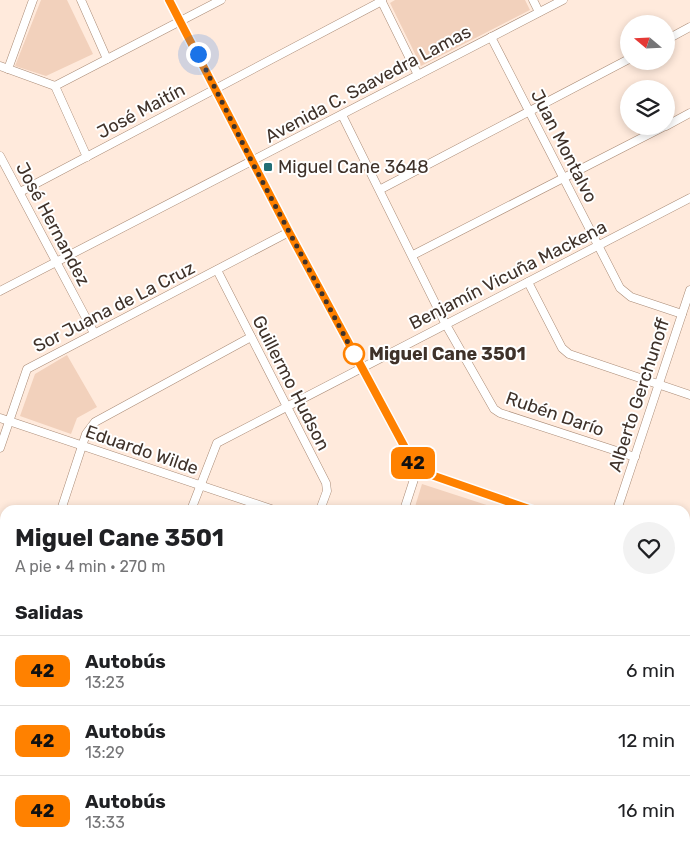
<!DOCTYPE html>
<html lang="es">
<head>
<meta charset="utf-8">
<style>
	body { margin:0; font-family:Rubik,sans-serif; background:#f2f2f2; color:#202124; height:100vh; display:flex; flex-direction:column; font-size:19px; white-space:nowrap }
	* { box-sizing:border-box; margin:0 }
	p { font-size:16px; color:#757577 }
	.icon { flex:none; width:28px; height:28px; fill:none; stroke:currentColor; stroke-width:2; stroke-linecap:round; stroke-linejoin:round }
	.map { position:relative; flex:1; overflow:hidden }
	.sheet { position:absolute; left:0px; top:505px; width:690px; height:351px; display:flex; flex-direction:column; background:#fff; border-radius:15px 15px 0 0; box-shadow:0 2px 8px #0003 }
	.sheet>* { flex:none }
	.badge { padding:0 10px; border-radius:8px; font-size:18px; line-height:32px }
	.needle { width:32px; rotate:289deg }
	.fabs { position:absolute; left:620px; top:15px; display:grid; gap:10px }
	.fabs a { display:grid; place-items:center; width:55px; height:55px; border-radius:50%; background:#fff; box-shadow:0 2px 8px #0003; font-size:25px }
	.you { position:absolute; width:25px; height:25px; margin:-12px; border:4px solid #fff; border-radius:50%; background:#1a73e8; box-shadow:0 0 0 8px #1a73e833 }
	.map>.badge { position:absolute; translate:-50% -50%; box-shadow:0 0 0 2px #fff }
	h2 { padding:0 15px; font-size:19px; line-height:45px }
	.round { display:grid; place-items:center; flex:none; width:52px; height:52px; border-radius:26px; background:#f2f2f2 }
	.headline { display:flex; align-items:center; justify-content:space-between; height:85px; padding:0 15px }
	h1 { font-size:24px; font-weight:700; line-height:38px }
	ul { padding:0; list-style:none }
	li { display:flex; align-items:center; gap:15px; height:70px; padding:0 15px; border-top:1px solid #e0e0e0 }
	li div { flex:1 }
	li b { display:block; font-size:19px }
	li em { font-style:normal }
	li .badge { min-width:55px; font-weight:700; text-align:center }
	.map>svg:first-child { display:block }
	.green { fill:#f2d1bc }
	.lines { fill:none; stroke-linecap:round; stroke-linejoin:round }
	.service-casing { stroke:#aa8b76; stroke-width:5 }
	.minor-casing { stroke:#aa8b76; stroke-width:9 }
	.primary-casing { stroke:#aa8b76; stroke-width:12 }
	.service { stroke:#fff; stroke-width:4 }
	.minor { stroke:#fff; stroke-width:8 }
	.primary { stroke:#fff; stroke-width:11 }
	.line-casing { stroke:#fff; stroke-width:11 }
	.line { stroke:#ff8100; stroke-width:8 }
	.walk { stroke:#3f322a; stroke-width:5; stroke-dasharray:0 9 }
	.poi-dot { fill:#236e75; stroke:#fff; stroke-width:2 }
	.stop-dot { fill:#fff; stroke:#ff8100; stroke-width:2.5 }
	.labels { text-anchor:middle; stroke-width:4; stroke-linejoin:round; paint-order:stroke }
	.street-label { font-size:18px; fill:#3f322a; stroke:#fff }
	.poi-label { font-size:18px; fill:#3f322a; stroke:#fff; text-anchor:start }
	.stop-label { font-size:18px; font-weight:bold; fill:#3f322a; stroke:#fff; text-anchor:start }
</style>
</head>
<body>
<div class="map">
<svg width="690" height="856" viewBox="0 0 690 856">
	<rect width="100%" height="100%" fill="#ffeadc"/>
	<g class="green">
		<path d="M 41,0 L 67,0 L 93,54 L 46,76 L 15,66 Z"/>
		<path d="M 395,0 L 525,0 L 530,10 L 421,66 L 390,3 Z"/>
		<path d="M 67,355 L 97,407 L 77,418 L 71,434 L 20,416 L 35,374 Z"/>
		<path d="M 422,484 L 502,510 L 414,510 Z"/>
	</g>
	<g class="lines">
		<defs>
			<g id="service">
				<path d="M 34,856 L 35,851"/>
				<path d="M 57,856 L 59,851"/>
			</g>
			<g id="minor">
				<path d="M 81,0 L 107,59"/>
				<path d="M 169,0 L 289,232 L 417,470 L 532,510"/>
				<path d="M 381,0 L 418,75"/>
				<path d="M 533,0 L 539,12"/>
				<path d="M 491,37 L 620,288 L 631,297 L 682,314"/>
				<path d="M 666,40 L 690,27"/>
				<path d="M 0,66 L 55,86 L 87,157"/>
				<path d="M 8,69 L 33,0"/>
				<path d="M 55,86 L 221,0"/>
				<path d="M 342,115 L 445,323 L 494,409 L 500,413 L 635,457"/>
				<path d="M 666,126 L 690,113"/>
				<path d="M 0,156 L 94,333"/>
				<path d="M 381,189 L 629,59"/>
				<path d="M 20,192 L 382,1"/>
				<path d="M 413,255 L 665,126"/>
				<path d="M 217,270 L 326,483 L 327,491 L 320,510"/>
				<path d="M 528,282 L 562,348 L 569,354 L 690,395"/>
				<path d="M 0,291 L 563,0"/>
				<path d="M 0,418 L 274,510"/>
				<path d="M 0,448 L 27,369 L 289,232"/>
				<path d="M 61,510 L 86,434 L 95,422 L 251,337"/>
				<path d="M 191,510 L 217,443 L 690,198"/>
				<path d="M 404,510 L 417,470"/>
				<path d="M 617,510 L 690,290"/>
				<path d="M 685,561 L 690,563"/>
				<path d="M 0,616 L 5,617"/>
				<path d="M 685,649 L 690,650"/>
				<path d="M 685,775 L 690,775"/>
				<path d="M 0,808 L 5,809"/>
				<path d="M 133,851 L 147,856"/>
				<path d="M 374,851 L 388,856"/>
				<path d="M 617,851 L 631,856"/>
				<path d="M 287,856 L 289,851"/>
				<path d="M 500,856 L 501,851"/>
			</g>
			<g id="primary">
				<path d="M 0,823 L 5,825"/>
				<path d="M 84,851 L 98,856"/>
			</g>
		</defs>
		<use href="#service" class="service-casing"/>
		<use href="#minor" class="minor-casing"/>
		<use href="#primary" class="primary-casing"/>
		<use href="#service" class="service"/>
		<use href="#minor" class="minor"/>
		<use href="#primary" class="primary"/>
	</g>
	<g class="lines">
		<defs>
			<path id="line" d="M 169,0 L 289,232 L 417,470 L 532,510"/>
		</defs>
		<use href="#line" class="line-casing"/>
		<use href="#line" class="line"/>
		<path class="walk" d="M 198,54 L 252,162 L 354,354"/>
	</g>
	<rect class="poi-dot" x="263" y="162" width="10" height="10" rx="2.5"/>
	<circle class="stop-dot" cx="354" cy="354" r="10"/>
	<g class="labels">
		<g class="street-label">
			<text transform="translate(368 84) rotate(-28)" y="6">Avenida C. Saavedra Lamas</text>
			<text transform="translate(141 111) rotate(-28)" y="6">José Maitín</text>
			<text transform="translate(564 146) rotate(63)" y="6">Juan Montalvo</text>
			<text transform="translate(53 224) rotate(62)" y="6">José Hernandez</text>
			<text transform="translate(508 275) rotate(-27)" y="6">Benjamín Vicuña Mackena</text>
			<text transform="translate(114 307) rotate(-27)" y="6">Sor Juana de La Cruz</text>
			<text transform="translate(291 383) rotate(63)" y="6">Guillermo Hudson</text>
			<text transform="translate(639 395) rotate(-72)" y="6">Alberto Gerchunoff</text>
			<text transform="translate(555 414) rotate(19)" y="6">Rubén Darío</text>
			<text transform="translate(142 450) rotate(19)" y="6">Eduardo Wilde</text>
		</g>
		<g class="poi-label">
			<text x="278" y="173">Miguel Cane 3648</text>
		</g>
		<g class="stop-label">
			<text x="369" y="360">Miguel Cane 3501</text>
		</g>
	</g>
</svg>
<div class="fabs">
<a><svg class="needle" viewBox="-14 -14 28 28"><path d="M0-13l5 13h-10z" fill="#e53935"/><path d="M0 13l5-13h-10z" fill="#757577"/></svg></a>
<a><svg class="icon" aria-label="layers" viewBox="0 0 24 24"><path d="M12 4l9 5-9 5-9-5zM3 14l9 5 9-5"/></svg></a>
</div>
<div class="you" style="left:198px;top:54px"></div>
<b class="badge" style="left:413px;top:463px;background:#ff8100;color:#111">42</b>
<section class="sheet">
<div class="headline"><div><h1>Miguel Cane 3501</h1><p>A pie · 4 min · 270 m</p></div><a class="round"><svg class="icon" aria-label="heart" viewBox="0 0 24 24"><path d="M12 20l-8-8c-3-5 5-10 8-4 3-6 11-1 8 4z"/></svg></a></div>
<h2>Salidas</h2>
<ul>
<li><span class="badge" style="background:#ff8100;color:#111">42</span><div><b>Autobús</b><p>13:23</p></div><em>6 min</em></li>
<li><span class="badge" style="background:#ff8100;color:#111">42</span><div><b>Autobús</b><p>13:29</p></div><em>12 min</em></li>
<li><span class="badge" style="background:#ff8100;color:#111">42</span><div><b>Autobús</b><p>13:33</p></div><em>16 min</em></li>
</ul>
</section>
</div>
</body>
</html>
